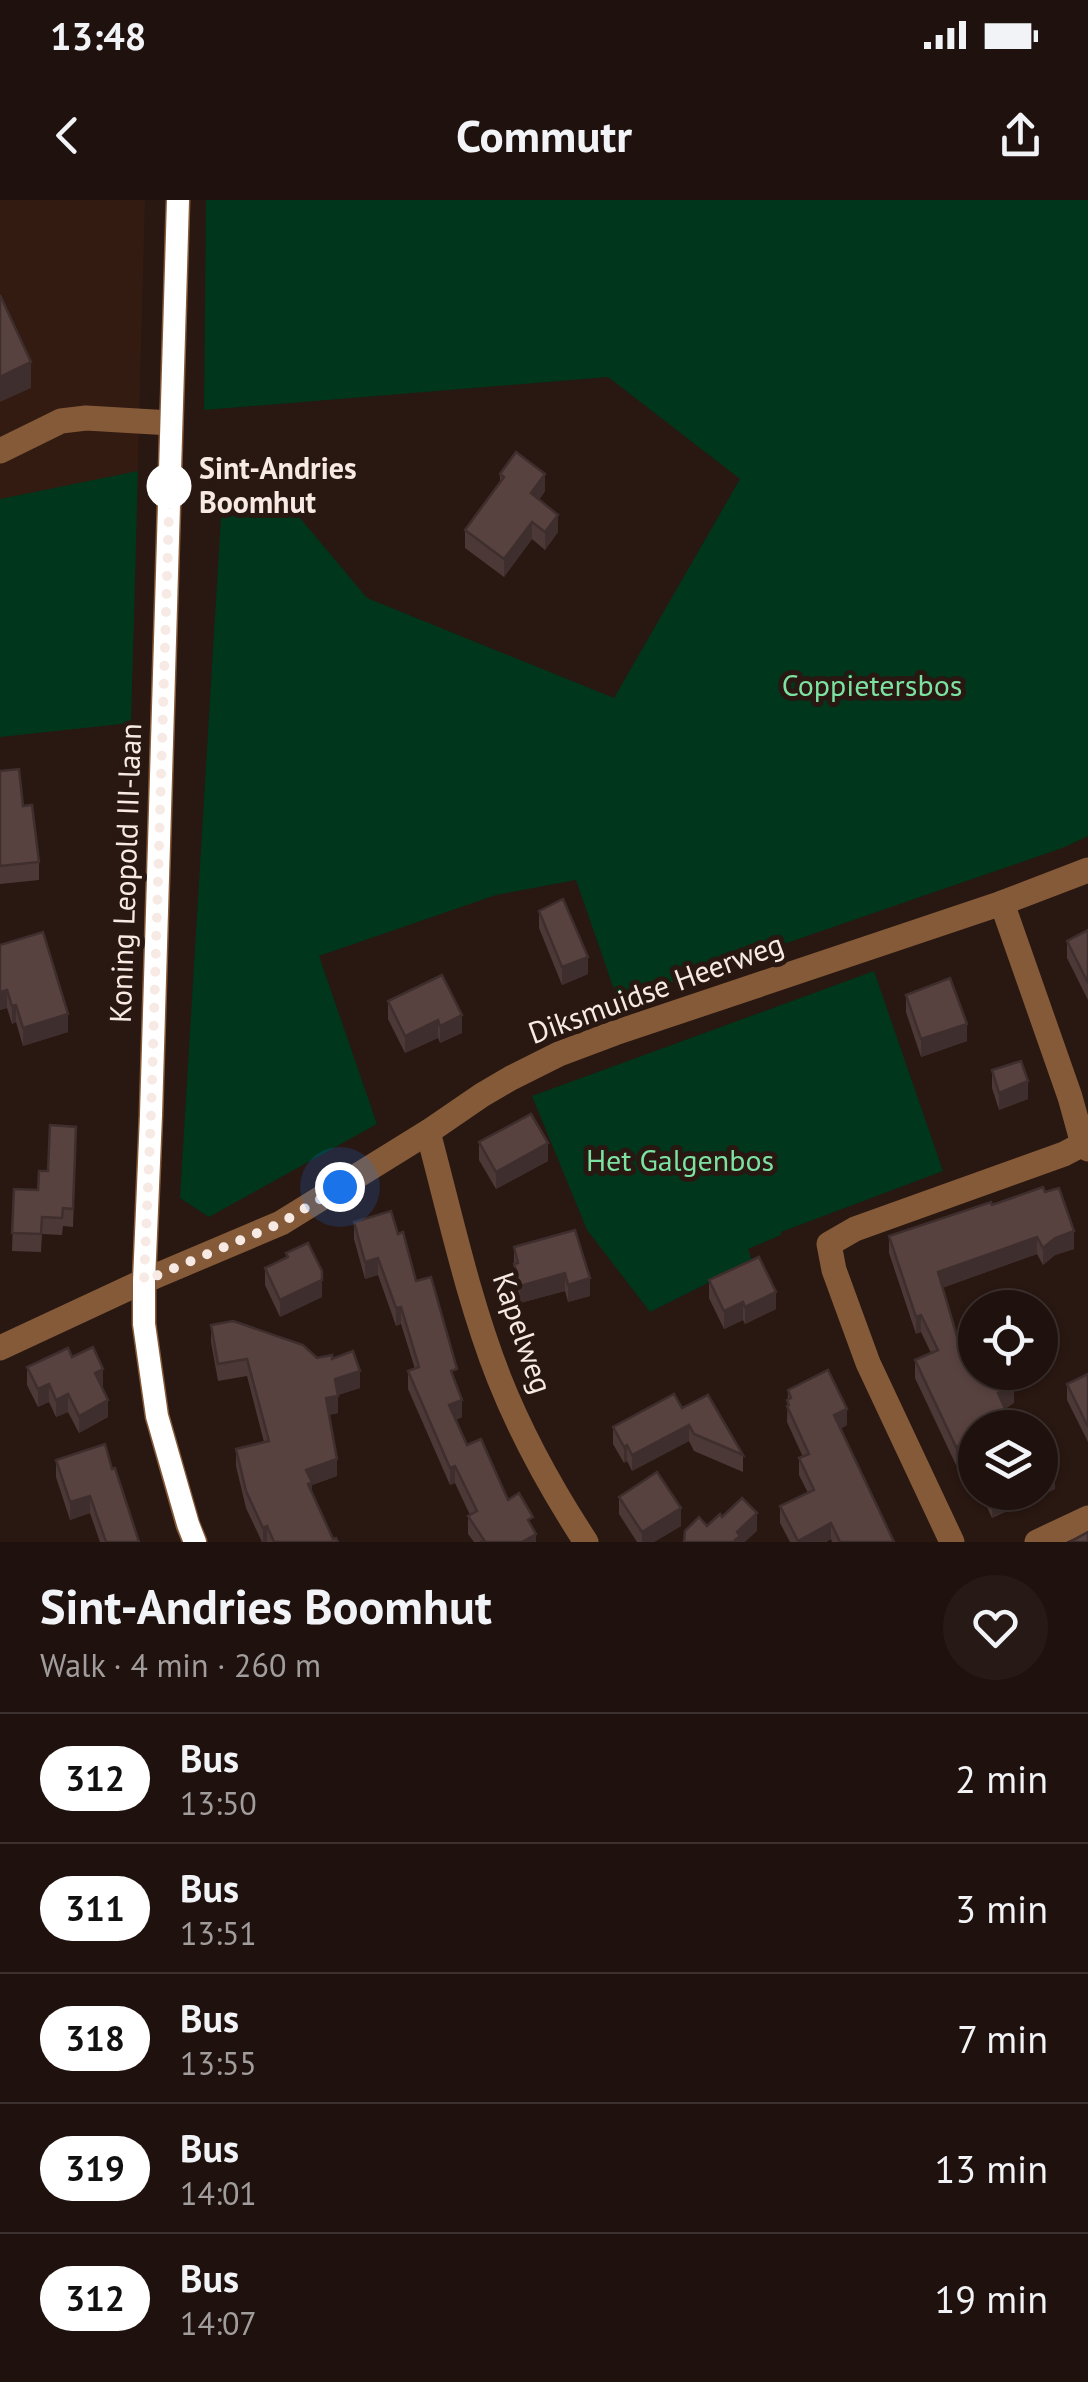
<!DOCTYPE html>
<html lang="en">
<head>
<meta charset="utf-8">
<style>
	body { margin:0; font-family:"PT Sans",sans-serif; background:#271a16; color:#f1f3f6; height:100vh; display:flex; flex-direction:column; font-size:38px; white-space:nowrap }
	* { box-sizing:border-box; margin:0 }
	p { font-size:32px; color:#a19d9d }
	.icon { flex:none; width:55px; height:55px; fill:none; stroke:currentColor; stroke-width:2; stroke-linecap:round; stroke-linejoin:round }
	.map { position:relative; height:1342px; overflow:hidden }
	.side { display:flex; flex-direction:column; background:#1f110d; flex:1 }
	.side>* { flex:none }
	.badge { padding:0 20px; border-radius:32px; font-size:35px; line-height:65px }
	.fabs { position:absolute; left:958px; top:1090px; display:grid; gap:20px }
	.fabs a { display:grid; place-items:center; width:100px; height:100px; border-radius:50%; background:#1f110d; box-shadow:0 2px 8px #0004,0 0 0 2px #3c312e; font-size:50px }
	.you { position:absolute; width:50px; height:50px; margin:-25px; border:8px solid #fff; border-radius:50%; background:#1a73e8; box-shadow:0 0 0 15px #1a73e833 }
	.map>.badge { position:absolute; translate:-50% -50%; box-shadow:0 0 0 5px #fff }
	.round { display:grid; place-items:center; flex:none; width:105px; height:105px; border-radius:52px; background:#271a16 }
	.overview { display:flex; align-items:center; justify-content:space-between; height:170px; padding:0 40px }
	h1 { font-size:48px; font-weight:600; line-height:75px }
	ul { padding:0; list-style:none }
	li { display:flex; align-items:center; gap:30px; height:130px; padding:0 40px; border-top:2px solid #3c312e }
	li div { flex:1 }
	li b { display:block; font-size:38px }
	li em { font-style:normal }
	li .badge { min-width:110px; font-weight:700; text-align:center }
	.status { display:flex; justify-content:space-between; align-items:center; height:70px; padding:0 50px; background:#1f110d; direction:ltr }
	.status svg { height:28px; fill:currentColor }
	header { display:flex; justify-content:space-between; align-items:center; height:130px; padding:0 40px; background:#1f110d; font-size:45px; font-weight:600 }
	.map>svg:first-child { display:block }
	.built { fill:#331b12 }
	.green { fill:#00361b }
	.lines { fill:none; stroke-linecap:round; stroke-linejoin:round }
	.minor { stroke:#855a39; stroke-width:25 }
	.wall { fill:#4c3937 }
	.shaded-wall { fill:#3e2e2d }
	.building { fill:#584240; stroke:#3e2e2d; stroke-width:2.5 }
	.line-casing { stroke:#fff; stroke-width:22 }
	.line { stroke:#fff; stroke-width:15 }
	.walk { stroke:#f7eae5; stroke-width:10; stroke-dasharray:0 18 }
	.stop-dot { fill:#fff; stroke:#fff; stroke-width:5 }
	.labels { text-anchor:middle; stroke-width:10; stroke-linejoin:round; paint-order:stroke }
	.stop-label { font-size:30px; font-weight:bold; fill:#f7eae5; stroke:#291711; text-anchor:start }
	.park-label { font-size:30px; fill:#7ce2a2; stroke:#291711 }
	.street-label { font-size:30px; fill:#f7eae5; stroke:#291711 }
</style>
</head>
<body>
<div class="status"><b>13:48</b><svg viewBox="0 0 49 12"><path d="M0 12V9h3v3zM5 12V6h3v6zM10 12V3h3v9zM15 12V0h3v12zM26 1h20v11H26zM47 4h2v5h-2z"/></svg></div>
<header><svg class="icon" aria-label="back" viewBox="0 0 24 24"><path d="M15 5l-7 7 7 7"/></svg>Commutr<svg class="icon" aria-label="share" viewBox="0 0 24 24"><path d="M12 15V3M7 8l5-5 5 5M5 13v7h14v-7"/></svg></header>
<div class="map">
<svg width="1088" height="1342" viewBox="0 0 1088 1342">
	<rect width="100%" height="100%" fill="#291711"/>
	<path class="built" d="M 0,0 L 145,0 L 131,523 L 0,537 Z"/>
	<g class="green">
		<path d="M 206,0 L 1088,0 L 1088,636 L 1065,647 L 618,801 L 576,680 L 496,695 L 319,756 L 377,924 L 209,1017 L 180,998 L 222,300 L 290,306 L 367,398 L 614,498 L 740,279 L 608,177 L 204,210 Z"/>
		<path d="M 138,271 L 131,523 L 0,537 L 0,299 Z"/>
		<path d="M 874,771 L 943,971 L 781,1032 L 781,1035 L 748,1049 L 752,1061 L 650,1112 L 587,1030 L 532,896 Z"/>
	</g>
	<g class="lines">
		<g class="minor">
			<path d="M 178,0 L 151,915 L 144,1081 L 144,1124 L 157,1216 L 188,1325 L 195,1342"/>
			<path d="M 0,251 L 61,221 L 86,218 L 171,223"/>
			<path d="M 1002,703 L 1070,897 L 1083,944 L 1088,949"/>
			<path d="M 428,932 C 450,1014 468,1099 499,1178 C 522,1236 552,1290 586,1342"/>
			<path d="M 0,1148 L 144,1081 L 281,1023 L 428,932 L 482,895 L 511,878 L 559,854 L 615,833 L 1002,703 L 1088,670"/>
			<path d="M 952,1342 L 868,1163 L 834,1070 L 829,1044 L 855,1029 L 1064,954 L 1083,944"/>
			<path d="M 1037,1342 L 1088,1318"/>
		</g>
	</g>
	<g class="wall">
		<path d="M 500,274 L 545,291 L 539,300 L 558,332 L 545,350 L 532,339 L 504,377 L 465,348 L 465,330 L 500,283 Z"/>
		<path d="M 0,571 L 23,606 L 39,662 L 39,680 L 0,684 Z"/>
		<path d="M 539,711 L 588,774 L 562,785 L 539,728 Z"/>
		<path d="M 1088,730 L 1088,800 L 1067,758 L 1067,741 Z"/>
		<path d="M 0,745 L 68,832 L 23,846 L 16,822 L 12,824 L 7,808 L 0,810 Z"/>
		<path d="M 442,775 L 462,833 L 440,843 L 438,838 L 405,853 L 388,819 L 388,801 Z"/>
		<path d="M 906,795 L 967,841 L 921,857 L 906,812 Z"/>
		<path d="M 992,870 L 1028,899 L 999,910 L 992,888 Z"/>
		<path d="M 479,942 L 548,961 L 496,989 L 479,960 Z"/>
		<path d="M 76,944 L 73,1027 L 63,1026 L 62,1035 L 42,1034 L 41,1052 L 12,1051 L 14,989 L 38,990 L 48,971 Z"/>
		<path d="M 992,1005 L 1074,1049 L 1055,1055 L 1043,1065 L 1037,1054 L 942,1088 L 958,1140 L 1014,1203 L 975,1228 L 975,1282 L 965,1261 L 956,1265 L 915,1178 L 915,1160 L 931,1153 L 921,1132 L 916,1134 L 889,1053 L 889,1036 Z"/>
		<path d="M 354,1022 L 398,1034 L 457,1185 L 462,1217 L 456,1220 L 467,1245 L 533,1330 L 536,1342 L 474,1342 L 468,1334 L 468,1316 L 470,1315 L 455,1283 L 450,1285 L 408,1189 L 408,1171 L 415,1169 L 401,1124 L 396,1126 L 378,1075 L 365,1079 L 354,1039 Z"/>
		<path d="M 575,1030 L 590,1096 L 568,1102 L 565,1091 L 520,1103 L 514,1082 L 514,1047 Z"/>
		<path d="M 286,1053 L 322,1097 L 280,1117 L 265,1085 L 265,1068 L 286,1058 Z"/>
		<path d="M 709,1080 L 776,1109 L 745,1124 L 743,1120 L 724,1129 L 709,1098 Z"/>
		<path d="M 211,1125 L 317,1158 L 332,1159 L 360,1188 L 338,1195 L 338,1213 L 329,1215 L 337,1276 L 312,1285 L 312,1292 L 333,1339 L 338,1342 L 262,1342 L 246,1308 L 236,1266 L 236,1249 L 264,1242 L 247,1176 L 218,1181 L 211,1142 Z"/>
		<path d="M 72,1157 L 103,1186 L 101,1187 L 108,1217 L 79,1233 L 68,1212 L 56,1217 L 49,1202 L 38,1207 L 27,1185 L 27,1167 Z"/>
		<path d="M 1088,1174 L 1088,1242 L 1067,1200 L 1067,1184 Z"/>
		<path d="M 788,1190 L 847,1225 L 840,1229 L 894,1342 L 832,1342 L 831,1339 L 826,1342 L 790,1342 L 780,1323 L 780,1306 L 808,1293 L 799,1275 L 799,1258 L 803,1257 L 787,1222 Z"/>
		<path d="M 682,1208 L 743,1255 L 743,1272 L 694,1251 L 689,1241 L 632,1271 L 627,1261 L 624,1263 L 613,1244 L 613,1227 Z"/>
		<path d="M 56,1260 L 112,1269 L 139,1342 L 100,1342 L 90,1313 L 70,1320 L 56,1277 Z"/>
		<path d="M 1055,1289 L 992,1318 L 980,1292 L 1040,1292 Z"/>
		<path d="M 619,1297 L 681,1326 L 654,1342 L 637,1342 L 619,1314 Z"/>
	</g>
	<g class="shaded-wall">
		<path d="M 31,162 L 31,188 L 0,202 L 0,177 Z"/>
		<path d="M 545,274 L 545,291 L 531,311 L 531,293 Z"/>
		<path d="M 558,315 L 558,332 L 545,350 L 545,332 Z"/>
		<path d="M 532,322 L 532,339 L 504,377 L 504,359 Z"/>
		<path d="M 588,757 L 588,774 L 562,785 L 562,767 Z"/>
		<path d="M 7,790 L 7,808 L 0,810 L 0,792 Z"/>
		<path d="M 16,805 L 16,822 L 12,824 L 12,806 Z"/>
		<path d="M 68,814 L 68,832 L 23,846 L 23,828 Z"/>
		<path d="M 462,815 L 462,833 L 440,843 L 440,826 Z"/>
		<path d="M 438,820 L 438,838 L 405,853 L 405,836 Z"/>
		<path d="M 967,824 L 967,841 L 921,857 L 921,839 Z"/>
		<path d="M 1028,881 L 1028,899 L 999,910 L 999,893 Z"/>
		<path d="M 548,943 L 548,961 L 496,989 L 496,972 Z"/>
		<path d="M 1074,1031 L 1074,1049 L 1055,1055 L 1043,1065 L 1043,1048 L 1055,1038 Z"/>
		<path d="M 1037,1037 L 1037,1054 L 938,1089 L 938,1072 Z"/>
		<path d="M 378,1058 L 378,1075 L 365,1079 L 365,1062 Z"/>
		<path d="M 565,1073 L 565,1091 L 520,1103 L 520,1086 Z"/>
		<path d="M 590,1078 L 590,1096 L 568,1102 L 568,1085 Z"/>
		<path d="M 322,1080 L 322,1097 L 280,1117 L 280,1100 Z"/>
		<path d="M 776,1092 L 776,1109 L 745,1124 L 745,1107 Z"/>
		<path d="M 743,1102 L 743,1120 L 724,1129 L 724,1111 Z"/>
		<path d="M 401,1107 L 401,1124 L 396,1126 L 396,1108 Z"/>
		<path d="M 921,1115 L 921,1132 L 916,1134 L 916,1117 Z"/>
		<path d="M 103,1169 L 103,1186 L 95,1190 L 95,1173 Z"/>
		<path d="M 360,1171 L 360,1188 L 335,1196 L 335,1179 Z"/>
		<path d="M 49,1184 L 49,1202 L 38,1207 L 38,1189 Z"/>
		<path d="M 1014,1185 L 1014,1203 L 998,1211 L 998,1193 Z"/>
		<path d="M 68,1194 L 68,1212 L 56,1217 L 56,1200 Z"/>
		<path d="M 338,1196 L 338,1213 L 326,1215 L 326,1198 Z"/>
		<path d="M 108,1200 L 108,1217 L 79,1233 L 79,1216 Z"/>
		<path d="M 462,1200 L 462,1217 L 449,1222 L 449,1205 Z"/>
		<path d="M 847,1209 L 847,1225 L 834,1232 L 834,1215 Z"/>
		<path d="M 689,1225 L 689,1241 L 632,1271 L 632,1255 Z"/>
		<path d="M 965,1243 L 965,1261 L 956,1265 L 956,1247 Z"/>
		<path d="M 627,1245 L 627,1261 L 624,1263 L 624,1247 Z"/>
		<path d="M 337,1259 L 337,1276 L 312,1285 L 312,1299 L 306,1270 Z"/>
		<path d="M 455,1266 L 455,1283 L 450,1285 L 450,1268 Z"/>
		<path d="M 1055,1272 L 1055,1289 L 992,1318 L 992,1300 L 1009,1292 L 1040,1292 L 1040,1279 Z"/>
		<path d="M 90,1296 L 90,1313 L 70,1320 L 70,1302 Z"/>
		<path d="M 681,1308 L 681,1326 L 654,1342 L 642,1342 L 642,1332 Z"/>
		<path d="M 757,1313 L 757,1331 L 745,1342 L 735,1342 L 737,1332 Z"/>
		<path d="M 831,1323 L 831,1339 L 826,1342 L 798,1342 Z"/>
		<path d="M 267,1326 L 267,1342 L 263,1342 L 263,1328 Z"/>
		<path d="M 536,1334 L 536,1342 L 522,1342 Z"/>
	</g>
	<g class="building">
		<path d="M 0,95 L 31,162 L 0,177 Z"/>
		<path d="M 516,252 L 545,274 L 531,293 L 558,315 L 545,332 L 532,322 L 504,359 L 465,330 L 504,277 L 500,274 Z"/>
		<path d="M 19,569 L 23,606 L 32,605 L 39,662 L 0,666 L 0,571 Z"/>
		<path d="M 563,699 L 588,757 L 562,767 L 539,711 Z"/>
		<path d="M 1088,730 L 1088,783 L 1067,741 Z"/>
		<path d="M 43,732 L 68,814 L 23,828 L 16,805 L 12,806 L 7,790 L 0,792 L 0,745 Z"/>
		<path d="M 442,775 L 462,815 L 440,826 L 438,820 L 405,836 L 388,801 Z"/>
		<path d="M 950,778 L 967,824 L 921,839 L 906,795 Z"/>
		<path d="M 1021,861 L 1028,881 L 999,893 L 992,870 Z"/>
		<path d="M 531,914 L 548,943 L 496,972 L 479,942 Z"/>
		<path d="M 50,925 L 76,927 L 73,1009 L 63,1008 L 62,1018 L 42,1017 L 41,1034 L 12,1033 L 14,989 L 38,990 L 39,971 L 48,971 Z"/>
		<path d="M 1043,987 L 1045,992 L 1059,988 L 1074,1031 L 1055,1038 L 1043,1048 L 1037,1037 L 938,1072 L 958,1140 L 975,1132 L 975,1172 L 1008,1172 L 1014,1185 L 998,1193 L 1014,1228 L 975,1228 L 975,1264 L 965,1243 L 956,1247 L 915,1160 L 938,1150 L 921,1115 L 916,1117 L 889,1036 L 991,1002 L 992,1005 Z"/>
		<path d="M 391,1011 L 398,1034 L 403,1032 L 416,1081 L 431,1077 L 457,1169 L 451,1171 L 462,1200 L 449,1205 L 467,1245 L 481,1239 L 508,1300 L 519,1293 L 533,1317 L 528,1320 L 536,1334 L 522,1342 L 480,1342 L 484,1340 L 468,1316 L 477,1311 L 455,1266 L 450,1268 L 408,1171 L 419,1167 L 401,1107 L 396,1108 L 378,1058 L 365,1062 L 354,1022 Z"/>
		<path d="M 575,1030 L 590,1078 L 568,1085 L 565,1073 L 520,1086 L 514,1064 L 518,1063 L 514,1047 Z"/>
		<path d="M 308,1043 L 322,1071 L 322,1080 L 280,1100 L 265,1068 L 288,1057 L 286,1053 Z"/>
		<path d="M 759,1057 L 776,1092 L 745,1107 L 743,1102 L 724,1111 L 709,1080 Z"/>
		<path d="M 233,1121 L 303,1145 L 317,1158 L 332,1155 L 332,1159 L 353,1151 L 360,1171 L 335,1179 L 338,1196 L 326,1198 L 337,1259 L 306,1270 L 312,1282 L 308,1284 L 333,1339 L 336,1338 L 338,1342 L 274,1342 L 267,1326 L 263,1328 L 246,1291 L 236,1249 L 269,1241 L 247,1159 L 218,1164 L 211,1125 Z"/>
		<path d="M 93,1147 L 103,1169 L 95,1173 L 108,1200 L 79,1216 L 68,1194 L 56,1200 L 49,1184 L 38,1189 L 27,1167 L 68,1148 L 72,1157 Z"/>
		<path d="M 828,1170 L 847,1209 L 834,1215 L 894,1342 L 840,1342 L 831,1323 L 798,1341 L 780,1306 L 814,1290 L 799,1258 L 809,1254 L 787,1206 L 789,1205 L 787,1200 L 791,1198 L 788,1190 Z"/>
		<path d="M 1088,1174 L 1088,1227 L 1067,1184 Z"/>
		<path d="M 674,1194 L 682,1208 L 708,1195 L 743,1255 L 694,1234 L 689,1225 L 632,1255 L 627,1245 L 624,1247 L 613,1227 Z"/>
		<path d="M 1040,1239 L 1055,1272 L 1040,1279 Z"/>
		<path d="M 105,1244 L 112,1269 L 115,1268 L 139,1342 L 106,1342 L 90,1296 L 70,1302 L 56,1260 Z"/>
		<path d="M 657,1272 L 681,1308 L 642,1332 L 619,1297 Z"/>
		<path d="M 989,1292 L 1009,1292 L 992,1300 Z"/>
		<path d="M 742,1298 L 757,1313 L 737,1332 L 740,1336 L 735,1340 L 737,1342 L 684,1342 L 685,1331 L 699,1317 L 707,1326 L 720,1314 L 722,1317 Z"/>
		<path d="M 1088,1332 L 1088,1342 L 1070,1342 Z"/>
	</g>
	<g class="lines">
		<defs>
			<path id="line" d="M 178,0 L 151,915 L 144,1081 L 144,1124 L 157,1216 L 188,1324 L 195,1342"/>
		</defs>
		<use href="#line" class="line-casing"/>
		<use href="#line" class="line"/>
		<path class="walk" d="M 169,286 L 170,277 L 151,915 L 144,1081 L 281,1023 L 340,987"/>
	</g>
	<circle class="stop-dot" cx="169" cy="286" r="20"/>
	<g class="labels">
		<g class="stop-label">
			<text x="199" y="279">Sint-Andries<tspan x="199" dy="34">Boomhut</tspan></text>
		</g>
		<g class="park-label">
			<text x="872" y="496">Coppietersbos</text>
			<text x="680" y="971">Het Galgenbos</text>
		</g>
		<g class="street-label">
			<text transform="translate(126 673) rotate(-88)" y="10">Koning Leopold III-laan</text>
			<text transform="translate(656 789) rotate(-20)" y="10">Diksmuidse Heerweg</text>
			<text transform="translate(522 1133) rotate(71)" y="10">Kapelweg</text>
		</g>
	</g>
</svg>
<div class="fabs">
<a><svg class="icon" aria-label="locate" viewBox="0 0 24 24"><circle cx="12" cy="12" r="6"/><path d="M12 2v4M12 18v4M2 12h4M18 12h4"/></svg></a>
<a><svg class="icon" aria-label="layers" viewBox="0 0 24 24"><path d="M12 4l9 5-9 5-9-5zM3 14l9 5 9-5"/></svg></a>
</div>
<div class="you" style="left:340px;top:987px"></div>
</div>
<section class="side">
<div class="overview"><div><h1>Sint-Andries Boomhut</h1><p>Walk · 4 min · 260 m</p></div><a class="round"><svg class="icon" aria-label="heart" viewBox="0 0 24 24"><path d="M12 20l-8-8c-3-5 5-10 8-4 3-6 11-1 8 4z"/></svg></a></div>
<ul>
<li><span class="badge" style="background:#fff;color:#111">312</span><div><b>Bus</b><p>13:50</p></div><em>2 min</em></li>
<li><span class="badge" style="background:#fff;color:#111">311</span><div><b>Bus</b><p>13:51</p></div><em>3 min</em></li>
<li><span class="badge" style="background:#fff;color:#111">318</span><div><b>Bus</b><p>13:55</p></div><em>7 min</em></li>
<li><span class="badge" style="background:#fff;color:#111">319</span><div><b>Bus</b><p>14:01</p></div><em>13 min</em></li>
<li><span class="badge" style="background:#fff;color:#111">312</span><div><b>Bus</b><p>14:07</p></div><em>19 min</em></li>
</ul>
</section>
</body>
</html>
